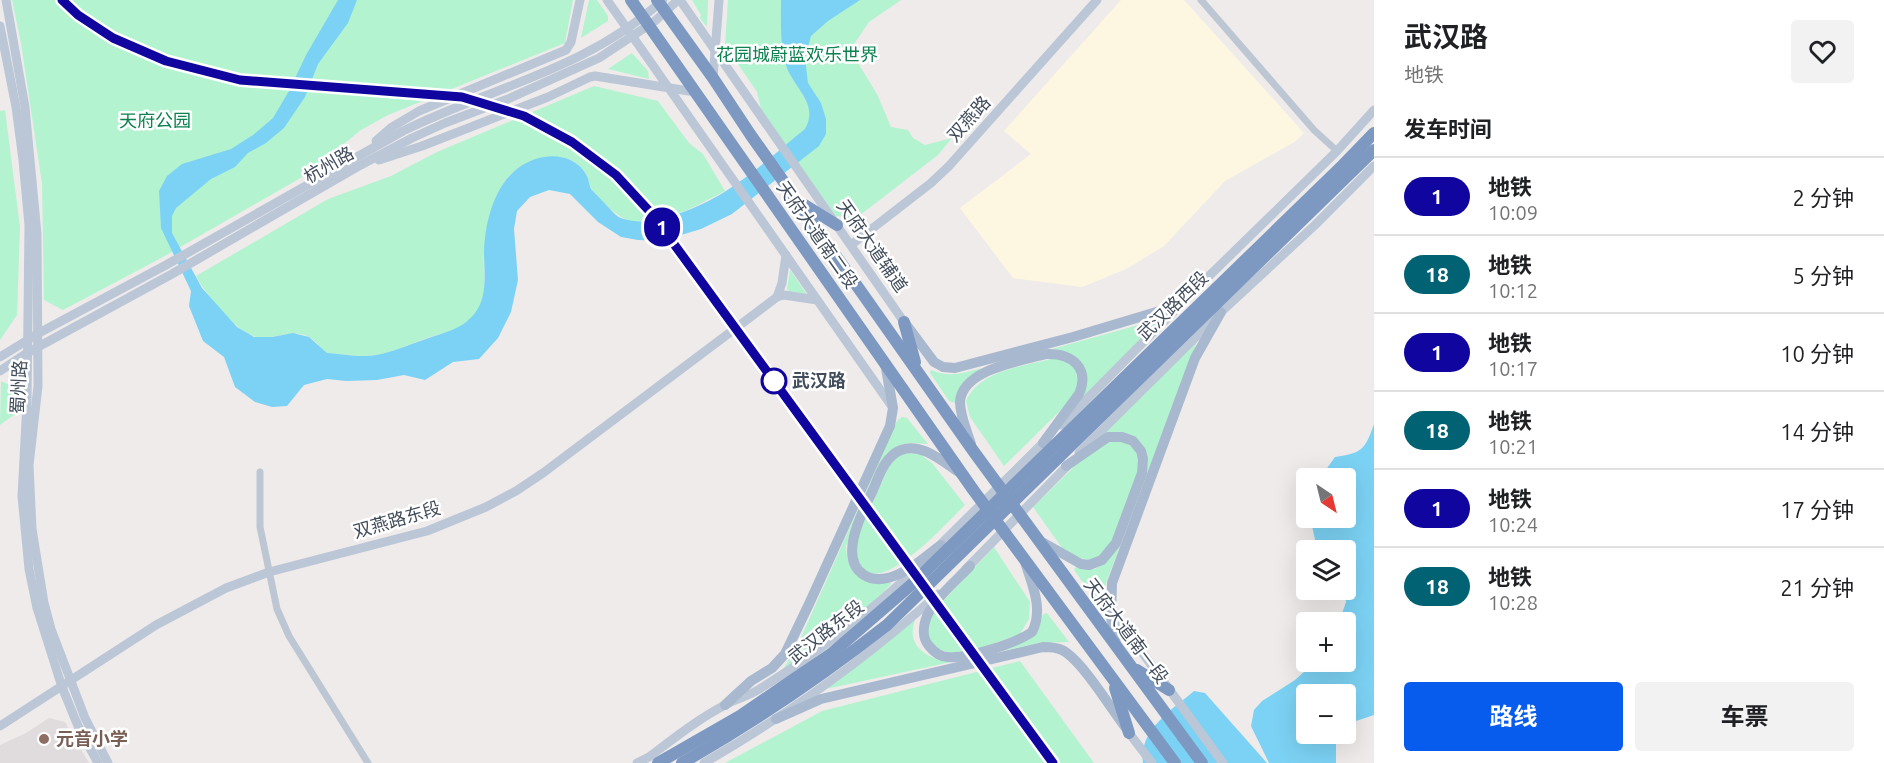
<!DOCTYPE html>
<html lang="zh">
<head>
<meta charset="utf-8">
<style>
	body { margin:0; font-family:Ubuntu,"Noto Sans SC",sans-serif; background:#f2f2f2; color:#202124; height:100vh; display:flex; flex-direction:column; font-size:22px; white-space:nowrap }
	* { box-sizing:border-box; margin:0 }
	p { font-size:20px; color:#757577 }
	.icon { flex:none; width:33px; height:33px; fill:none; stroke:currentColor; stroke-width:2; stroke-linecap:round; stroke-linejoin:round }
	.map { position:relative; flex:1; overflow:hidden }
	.drawer { display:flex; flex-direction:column; background:#fff; width:510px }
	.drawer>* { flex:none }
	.badge { padding:0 12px; border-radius:20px; font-size:21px; line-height:39px }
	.needle { width:39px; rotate:145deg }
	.fabs { position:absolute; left:1296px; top:468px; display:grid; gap:12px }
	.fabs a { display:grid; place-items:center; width:60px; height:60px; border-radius:6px; background:#fff; box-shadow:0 6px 24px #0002; font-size:30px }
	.map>.badge { position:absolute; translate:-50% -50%; box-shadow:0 0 0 3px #fff }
	h2 { padding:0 30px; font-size:22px; line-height:54px }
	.round { display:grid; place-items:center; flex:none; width:63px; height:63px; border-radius:6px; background:#f2f2f2 }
	.overview { display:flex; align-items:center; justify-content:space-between; height:102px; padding:0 30px }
	h1 { font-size:28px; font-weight:700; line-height:45px }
	.action { display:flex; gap:12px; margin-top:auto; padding:12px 30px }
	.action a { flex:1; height:69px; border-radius:6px; background:#075bed; color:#fff; font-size:24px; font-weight:700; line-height:69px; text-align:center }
	.action a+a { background:#f2f2f2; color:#202124 }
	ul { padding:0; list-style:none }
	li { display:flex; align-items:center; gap:18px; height:78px; padding:0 30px; border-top:2px solid #e0e0e0 }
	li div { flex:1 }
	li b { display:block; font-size:22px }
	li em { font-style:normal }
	li .badge { min-width:66px; font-weight:700; text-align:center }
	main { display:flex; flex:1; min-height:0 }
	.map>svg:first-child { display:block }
	.commercial { fill:#fdf7e1 }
	.education { fill:#e0dcdd }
	.green { fill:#b3f3d0 }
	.water { fill:#7cd2f4 }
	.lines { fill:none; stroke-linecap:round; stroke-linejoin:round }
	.street { stroke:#bdc7d3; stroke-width:7 }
	.secondary { stroke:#bbc7d7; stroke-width:9 }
	.primary { stroke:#a8b8ce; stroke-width:10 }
	.highway { stroke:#7d99c1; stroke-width:12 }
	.line-casing { stroke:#fff; stroke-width:14 }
	.line { stroke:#10069f; stroke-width:9 }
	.stop-dot { fill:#fff; stroke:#10069f; stroke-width:3 }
	.education-dot { fill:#8d6e63; stroke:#fff; stroke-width:2 }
	.labels { text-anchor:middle; stroke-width:5; stroke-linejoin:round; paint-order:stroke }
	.park-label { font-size:18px; fill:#0d8250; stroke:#fff }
	.street-label { font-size:18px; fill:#424d5b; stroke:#fff }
	.stop-label { font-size:18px; font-weight:bold; fill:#424d5b; stroke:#fff; text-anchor:start }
	.education-label { font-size:18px; font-weight:bold; fill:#785e54; stroke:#fff; text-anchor:start }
</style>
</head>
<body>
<main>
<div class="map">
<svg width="1374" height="763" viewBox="0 0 1374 763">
	<rect width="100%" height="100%" fill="#efebeb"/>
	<path class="commercial" d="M 1121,0 L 1184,0 L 1304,133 L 1296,141 L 1225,181 L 1164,246 L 1126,269 L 1082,287 L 1013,278 L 960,208 L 1031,154 L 1004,131 Z"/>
	<path class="education" d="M 49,718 L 65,722 L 89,763 L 0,763 L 0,745 L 26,733 Z"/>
	<g class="green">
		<path d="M 12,0 L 573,0 L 565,43 L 388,115 L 361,130 L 304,176 L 163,257 L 63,310 L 44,300 L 42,184 L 21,43 Z"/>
		<path d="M 589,0 L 597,0 L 608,16 L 608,21 L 581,38 Z"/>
		<path d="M 692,0 L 708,0 L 707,27 L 700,18 L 701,15 Z"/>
		<path d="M 728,0 L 901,0 L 869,22 L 850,50 L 877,94 L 891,127 L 908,130 L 913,138 L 925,145 L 952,138 L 938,155 L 855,219 L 836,216 L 762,113 L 757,92 L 725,45 Z"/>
		<path d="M 632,53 L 648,71 L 649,79 L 608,69 Z"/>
		<path d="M 594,86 L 658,101 L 689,143 L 703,154 L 725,191 C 697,205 664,226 631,221 C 619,219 601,201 593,191 C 589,186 589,179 586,174 C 578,161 567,156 552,157 C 544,157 533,159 526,163 C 517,168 507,176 503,185 C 498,196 486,239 484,251 C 482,271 489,295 476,313 C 463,330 442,333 424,339 C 408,345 393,352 376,355 C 361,358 342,354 326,353 C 321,348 315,340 309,337 C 291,327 272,342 253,336 C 236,331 204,292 196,276 L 328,199 L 391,176 L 437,152 Z"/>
		<path d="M 5,110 L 20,227 L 17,315 L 0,340 L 0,111 Z"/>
		<path d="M 790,270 L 808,296 L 790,293 L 787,289 Z"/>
		<path d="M 1160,319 L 1083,397 C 1094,367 1080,354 1052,349 Z"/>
		<path d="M 1197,342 L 1100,599 L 1095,599 L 1074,570 L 1076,567 L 1095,569 L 1105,563 L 1147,473 L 1138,440 L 1120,432 L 1102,434 Z"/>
		<path d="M 1054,358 L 1066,361 L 1076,370 L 1078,389 L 1066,405 L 1004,466 L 970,417 L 966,401 C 981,369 1023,367 1054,358 Z"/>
		<path d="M 982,368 C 968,378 958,383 957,401 L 955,403 L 949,401 L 930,373 L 931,370 C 950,378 963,373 982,368 Z"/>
		<path d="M 1,381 L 18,389 L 15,414 L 0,425 Z"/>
		<path d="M 902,417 L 907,418 L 928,444 C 908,443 901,441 886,454 L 846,546 C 847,578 864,583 892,583 L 876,600 L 783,669 L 796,649 L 897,421 Z"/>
		<path d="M 1121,441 L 1134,448 L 1139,461 L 1137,475 L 1111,546 L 1100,557 L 1089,561 L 1065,552 L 1033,507 L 1087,454 L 1105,442 Z"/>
		<path d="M 908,453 L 920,454 L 932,463 L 965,505 C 948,521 888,590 865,570 C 855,561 855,552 856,540 L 891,462 L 899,455 Z"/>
		<path d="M 994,547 L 1030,602 L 1029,619 L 1020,634 C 991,644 915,678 930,615 Z"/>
		<path d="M 1047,613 L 1069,642 L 1039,643 L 826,689 L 916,617 C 906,642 920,654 942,661 L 1038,631 L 1043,614 Z"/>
		<path d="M 1020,661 L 1094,763 L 725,763 L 822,711 Z"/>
	</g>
	<g class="water">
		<path d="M 338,0 L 357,0 L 348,23 L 318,64 L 305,97 L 284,128 L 266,143 L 248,153 L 235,167 L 211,179 L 176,208 L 172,216 L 172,233 L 202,288 L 237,327 L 254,337 L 272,337 L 293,333 L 309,337 L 327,353 C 342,354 361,358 376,355 C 393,352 408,345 423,340 C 442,333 462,330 475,313 C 488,297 484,271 484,252 C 485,220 496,177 528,162 C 548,152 576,154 587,176 C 589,180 589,185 591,189 C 593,191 614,213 616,215 C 619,218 624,219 628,220 C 655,227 703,206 726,191 C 754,173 779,150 805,129 C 820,102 792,88 785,62 C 780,42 781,20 781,0 L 860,0 L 828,21 L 811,36 L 805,58 L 808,83 L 821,103 L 826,119 L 826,134 L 819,146 L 732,214 L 701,229 L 661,241 L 638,240 L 621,237 L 598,222 L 570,194 L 549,190 L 530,197 L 517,211 L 514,229 L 518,280 L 511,312 L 498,338 L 479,359 L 453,362 L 425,380 L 404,375 L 377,380 L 346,381 L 327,379 L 304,385 L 287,406 L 272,407 L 255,402 L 235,387 L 224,357 L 203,341 L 189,306 L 191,291 L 161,228 L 159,191 L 167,176 L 182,164 L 231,149 L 253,135 L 273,118 L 289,91 L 306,55 Z"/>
		<path d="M 1374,424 L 1374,715 L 1353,722 L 1346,728 L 1346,694 L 1306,694 L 1306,734 L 1341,734 L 1336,742 L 1336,763 L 1269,763 L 1251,726 L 1254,710 L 1262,701 L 1295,680 L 1315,662 L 1346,662 L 1346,622 L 1339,622 L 1346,602 L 1344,590 L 1346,550 L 1318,550 C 1314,540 1314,530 1310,520 L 1311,518 L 1346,518 L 1346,478 L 1320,478 L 1335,457 C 1362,453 1365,450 1374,424 Z"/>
		<path d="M 1194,691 L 1205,693 L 1267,763 L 1143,763 C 1138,730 1173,709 1194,691 Z"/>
	</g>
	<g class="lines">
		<g class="street">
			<path d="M 1201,0 L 1314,130 L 1337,151"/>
			<path d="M 260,472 L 260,527 L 277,609 L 289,636 L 368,763"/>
		</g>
		<g class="secondary">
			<path d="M 6,0 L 25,107 L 37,234 L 38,386 L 29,465 L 32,529 L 44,603 L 51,629 L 85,718 L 108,763"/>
			<path d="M 607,0 L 893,408"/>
			<path d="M 680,0 L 904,322"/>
			<path d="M 0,26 L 16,107 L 23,160 L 29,225 L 27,402 L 22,496 L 29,569 L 37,608 L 62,687 L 78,726 L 98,763"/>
			<path d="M 713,78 L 719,0"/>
			<path d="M 376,141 L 392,127 L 419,111 L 566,50 L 571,42 L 580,0"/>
			<path d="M 379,160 L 422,146 L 548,97 L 590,77 L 595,76 L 695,92"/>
			<path d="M 851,245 L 931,183 L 949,166 L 1097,0"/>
			<path d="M 777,297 L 782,283 L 786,255"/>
			<path d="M 0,357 L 39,333 L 166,265 L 403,131 C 494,86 586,70 663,0"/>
			<path d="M 0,371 L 27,353 L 172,274 L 357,167 L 412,138 L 445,123 L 508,99 L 599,58 L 655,21 L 678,0"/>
			<path d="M 1061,425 L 1208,277 L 1337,151 L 1374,110"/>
			<path d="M 1079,453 L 1221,312 L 1315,225 L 1374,166"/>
			<path d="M 937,548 L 1047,439"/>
			<path d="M 966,569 L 1070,463"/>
			<path d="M 1111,607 L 1120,622 L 1223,763"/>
			<path d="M 0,726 L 156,625 L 226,588 L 269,572 L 427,531 L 486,507 L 516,491 L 543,473 L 777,297 L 784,295 L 817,300"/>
			<path d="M 1129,733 L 1152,763"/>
			<path d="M 637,763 L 649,757 C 673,739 698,719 725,705 C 736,699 748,696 758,690 C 816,654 870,613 919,566"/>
			<path d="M 704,763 C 787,715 867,658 938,594"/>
		</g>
		<g class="primary">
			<path d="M 905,323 L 934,362 L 943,367 L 955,368 L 1073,337 L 1163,310 L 1185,300"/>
			<path d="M 971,444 C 967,431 960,416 960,402 C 962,369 1021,361 1046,354 C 1072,353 1090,368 1079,394 L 1043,443"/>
			<path d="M 1042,542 L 1081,564 L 1089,565 L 1102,560 L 1116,543 L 1142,473 L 1143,459 L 1141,451 L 1133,441 L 1122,437 L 1108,437 L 1066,466"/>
			<path d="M 941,545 C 928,554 914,568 899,574 C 888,579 875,582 864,575 C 837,558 863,511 873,490 C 879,476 885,456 901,450 C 922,442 943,462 959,472"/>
			<path d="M 970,566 C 956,581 936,597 927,616 C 923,626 922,638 929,646 C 934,652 940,657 948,657 C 968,659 1016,643 1032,632 C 1044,609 1032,585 1025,562"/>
			<path d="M 1116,644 L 1111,617 L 1112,583 L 1195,358 L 1221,312"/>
			<path d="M 725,705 L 751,681 L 772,668 L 785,654 L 809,604 L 890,426 L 893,408 L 885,363"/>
			<path d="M 776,719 L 821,699 L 1043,647 C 1049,647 1056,647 1062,650 C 1082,660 1111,709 1126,728"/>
		</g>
		<g class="highway">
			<path d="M 631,0 L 974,491 L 1175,763"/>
			<path d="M 657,0 L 713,78 L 750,134 L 974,452 L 1202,763"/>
			<path d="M 803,204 L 837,225"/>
			<path d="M 904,322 L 915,362"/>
			<path d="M 1137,670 L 1169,690"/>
			<path d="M 1115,688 L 1129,733"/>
			<path d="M 658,763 L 740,716 L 794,679 L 831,654 L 911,585 L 1343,165 L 1374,133"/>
			<path d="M 682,763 C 754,722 822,676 887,625 L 1374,150"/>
		</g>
	</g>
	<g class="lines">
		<defs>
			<path id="line" d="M 62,0 L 78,15 L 113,38 L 166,61 L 240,80 L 462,97 L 524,116 L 572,142 L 616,175 L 652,214 L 1053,763"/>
		</defs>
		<use href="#line" class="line-casing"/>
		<use href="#line" class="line"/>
	</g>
	<circle class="stop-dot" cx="774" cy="381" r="12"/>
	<circle class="education-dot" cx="44" cy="739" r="6"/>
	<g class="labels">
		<g class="park-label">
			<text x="797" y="61">花园城蔚蓝欢乐世界</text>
			<text x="155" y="127">天府公园</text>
		</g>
		<g class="street-label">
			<text transform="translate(969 119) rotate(-48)" y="6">双燕路</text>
			<text transform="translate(329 165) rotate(-30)" y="6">杭州路</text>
			<text transform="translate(817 235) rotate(55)" y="6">天府大道南二段</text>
			<text transform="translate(872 246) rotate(55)" y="6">天府大道辅道</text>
			<text transform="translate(1173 306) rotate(-44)" y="6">武汉路西段</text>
			<text transform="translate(19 387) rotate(-87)" y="6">蜀州路</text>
			<text transform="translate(397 520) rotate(-16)" y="6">双燕路东段</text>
			<text transform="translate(1126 631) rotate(53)" y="6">天府大道南一段</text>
			<text transform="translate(826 632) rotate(-38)" y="6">武汉路东段</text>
		</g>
		<g class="stop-label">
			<text x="792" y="387">武汉路</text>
		</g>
		<g class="education-label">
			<text x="56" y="745">元音小学</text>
		</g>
	</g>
</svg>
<div class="fabs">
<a><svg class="needle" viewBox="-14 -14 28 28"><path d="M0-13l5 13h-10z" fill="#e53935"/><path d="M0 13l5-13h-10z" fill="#757577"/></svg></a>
<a><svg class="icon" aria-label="layers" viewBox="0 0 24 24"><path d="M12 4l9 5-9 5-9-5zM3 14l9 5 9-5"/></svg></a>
<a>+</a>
<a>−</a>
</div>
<b class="badge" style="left:662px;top:227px;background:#10069f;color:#fff">1</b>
</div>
<section class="drawer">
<div class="overview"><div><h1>武汉路</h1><p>地铁</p></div><a class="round"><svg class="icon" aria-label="heart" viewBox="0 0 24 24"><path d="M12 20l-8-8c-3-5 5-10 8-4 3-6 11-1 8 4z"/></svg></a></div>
<h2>发车时间</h2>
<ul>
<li><span class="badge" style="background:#10069f;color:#fff">1</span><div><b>地铁</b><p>10:09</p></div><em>2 分钟</em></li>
<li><span class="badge" style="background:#006272;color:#fff">18</span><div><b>地铁</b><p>10:12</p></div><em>5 分钟</em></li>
<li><span class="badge" style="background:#10069f;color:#fff">1</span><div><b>地铁</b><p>10:17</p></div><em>10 分钟</em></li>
<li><span class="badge" style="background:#006272;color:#fff">18</span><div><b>地铁</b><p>10:21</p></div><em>14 分钟</em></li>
<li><span class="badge" style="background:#10069f;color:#fff">1</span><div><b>地铁</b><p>10:24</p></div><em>17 分钟</em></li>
<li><span class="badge" style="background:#006272;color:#fff">18</span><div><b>地铁</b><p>10:28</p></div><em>21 分钟</em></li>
</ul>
<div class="action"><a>路线</a><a>车票</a></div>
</section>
</main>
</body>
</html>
